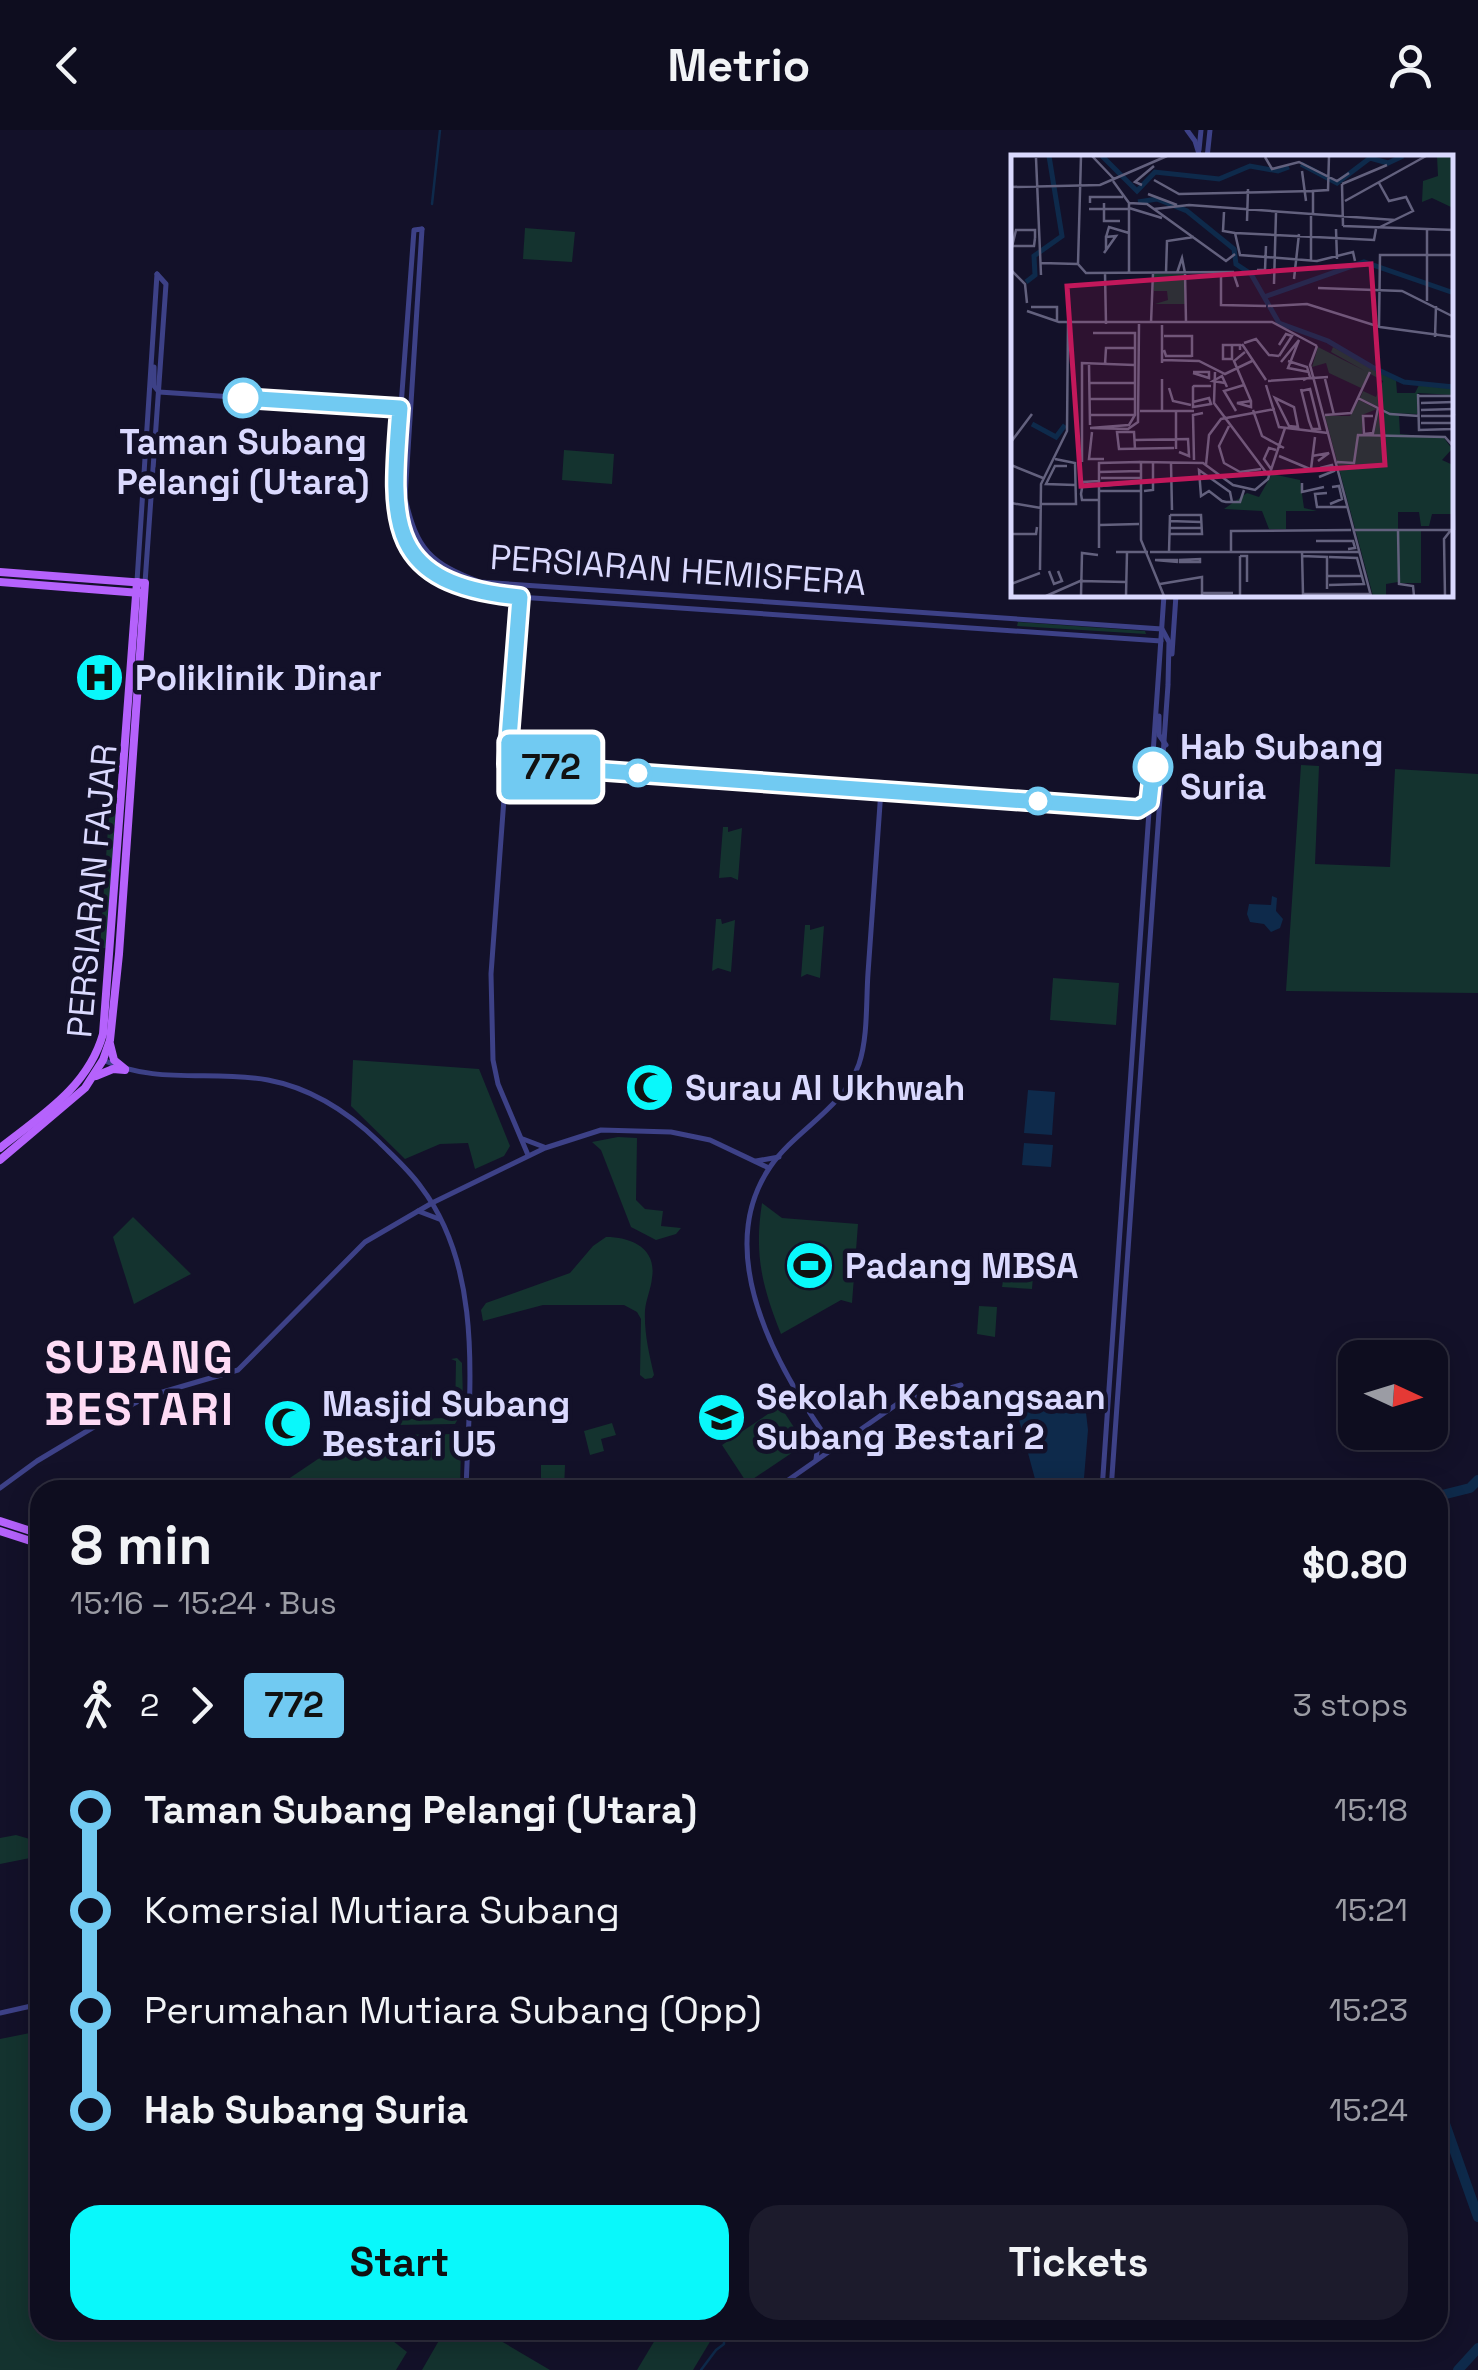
<!DOCTYPE html>
<html lang="en">
<head>
<meta charset="utf-8">
<style>
	body { margin:0; font-family:"Space Grotesk",sans-serif; background:#1c1b2c; color:#f1f3f6; height:100vh; display:flex; flex-direction:column; font-size:38px; white-space:nowrap }
	* { box-sizing:border-box; margin:0 }
	p { font-size:32px; color:#9b9ca4 }
	.icon { flex:none; width:55px; height:55px; fill:none; stroke:currentColor; stroke-width:2; stroke-linecap:round; stroke-linejoin:round }
	.map { position:relative; flex:1; overflow:hidden }
	.sheet { position:absolute; left:30px; top:1350px; width:1418px; height:860px; display:flex; flex-direction:column; background:#0e0d1f; border-radius:30px; box-shadow:0 5px 25px #0003,0 0 0 2px #2e2d3d }
	.sheet>* { flex:none }
	.badge { padding:0 20px; border-radius:8px; font-size:35px; line-height:65px }
	.needle { width:65px; rotate:94deg }
	.buttons { position:absolute; left:1338px; top:1210px; display:grid; gap:20px }
	.buttons a { display:grid; place-items:center; width:110px; height:110px; border-radius:20px; background:#0e0d1f; box-shadow:0 5px 25px #0003,0 0 0 2px #2e2d3d; font-size:50px }
	.map>.badge { position:absolute; translate:-50% -50%; box-shadow:0 0 0 5px #fff }
	.legs { display:flex; align-items:center; gap:15px; height:110px; padding:0 40px; font-size:32px }
	.legs p { margin-inline-start:auto }
	.overview { display:flex; align-items:center; justify-content:space-between; height:170px; padding:0 40px }
	h1 { font-size:55px; font-weight:600; line-height:75px }
	.action { display:flex; gap:20px; margin-top:auto; padding:20px 40px }
	.action a { flex:1; height:115px; border-radius:30px; background:#09f8fb; color:#111; font-size:40px; font-weight:600; line-height:115px; text-align:center }
	.action a+a { background:#1c1b2c; color:#f1f3f6 }
	ul { padding:0 40px; list-style:none }
	li { display:flex; align-items:center; gap:35px; height:100px; font-size:38px }
	li i { display:grid; place-items:center; width:15px; height:100%; margin:0 12px; background:currentColor }
	li i::after { content:''; width:25px; height:25px; margin:-12px; border:8px solid; border-radius:50%; background:#0e0d1f }
	li p { margin-inline-start:auto }
	li:first-child i { background:linear-gradient(#0000 50%,currentColor 0) }
	li:last-child i { background:linear-gradient(currentColor 50%,#0000 0) }
	header { display:flex; justify-content:space-between; align-items:center; height:130px; padding:0 40px; background:#0e0d1f; font-size:45px; font-weight:600 }
	.map>svg:first-child { display:block }
	.green { fill:#14332f }
	.water { fill:#0e2a4b }
	.lines { fill:none; stroke-linecap:round; stroke-linejoin:round }
	.stream { stroke:#0e2a4b; stroke-width:2.5 }
	.river { stroke:#0e2a4b; stroke-width:10 }
	.minor { stroke:#3d4187; stroke-width:5 }
	.major { stroke:#b562fc; stroke-width:8 }
	.line-1-casing { stroke:#fff; stroke-width:22 }
	.line-1 { stroke:#71caf2; stroke-width:15 }
	.stop-1-dot { fill:#fff; stroke:#71caf2; stroke-width:5 }
	.labels { text-anchor:middle; stroke-width:9; stroke-linejoin:round; paint-order:stroke }
	.stop-label { font-size:35px; font-weight:bold; fill:#dad9fe; stroke:#131129 }
	.street-label { font-size:35px; fill:#dad9fe; stroke:#131129 }
	.poi-label { font-size:35px; font-weight:bold; fill:#dad9fe; stroke:#131129; text-anchor:start }
	.district-label { font-size:45px; font-weight:bold; letter-spacing:2.5px; fill:#fedbf5; stroke:#131129 }
	.inset-river { fill:none; stroke:#0e2a4b; stroke-width:5 }
	.inset-road { fill:none; stroke:#63617e; stroke-width:2.5 }
	.view { fill:#c2185b; fill-opacity:0.15; stroke:#c2185b; stroke-width:5 }
	.inset-edge { fill:none; stroke:#dad9fe; stroke-width:5 }
</style>
</head>
<body>
<header><svg class="icon" aria-label="back" viewBox="0 0 24 24"><path d="M15 5l-7 7 7 7"/></svg>Metrio<svg class="icon" aria-label="person" viewBox="0 0 24 24"><circle cx="12" cy="8" r="4"/><path d="M4 21q1-7 8-7t8 7"/></svg></header>
<div class="map">
<svg width="1478" height="2240" viewBox="0 0 1478 2240">
	<rect width="100%" height="100%" fill="#131129"/>
	<g class="green">
		<path d="M 525,98 L 575,102 L 572,132 L 523,129 Z"/>
		<path d="M 564,320 L 614,324 L 612,354 L 562,350 Z"/>
		<path d="M 1018,492 L 1145,501 L 1146,504 L 1017,496 Z"/>
		<path d="M 1301,635 L 1319,636 L 1315,734 L 1390,737 L 1395,639 L 1478,644 L 1478,863 L 1286,861 Z"/>
		<path d="M 105,679 L 117,680 L 106,818 L 100,818 L 109,683 Z"/>
		<path d="M 723,697 L 728,697 L 728,702 L 742,698 L 738,750 L 731,747 L 719,748 Z"/>
		<path d="M 716,789 L 721,789 L 722,794 L 735,790 L 731,842 L 718,838 L 712,841 Z"/>
		<path d="M 805,795 L 810,795 L 810,800 L 824,796 L 820,848 L 807,844 L 801,847 Z"/>
		<path d="M 1053,848 L 1119,853 L 1116,895 L 1050,890 Z"/>
		<path d="M 353,930 L 479,939 L 510,1016 L 504,1026 L 475,1039 L 468,1013 L 440,1014 L 405,1029 L 351,976 Z"/>
		<path d="M 618,1007 L 637,1008 L 636,1070 L 645,1079 L 663,1081 L 661,1096 L 681,1098 L 676,1104 L 656,1110 L 631,1097 L 601,1020 L 592,1012 Z"/>
		<path d="M 762,1073 L 782,1088 L 858,1094 L 852,1173 L 841,1170 L 781,1204 C 762,1156 754,1125 762,1073 Z"/>
		<path d="M 133,1087 L 191,1144 L 134,1174 L 113,1107 Z"/>
		<path d="M 606,1107 C 631,1107 657,1118 652,1148 C 651,1159 646,1169 645,1180 C 644,1203 649,1223 654,1245 L 652,1248 L 645,1249 L 640,1245 L 641,1189 L 637,1182 L 624,1175 L 543,1175 L 483,1191 L 481,1180 L 486,1173 L 570,1143 L 593,1116 Z"/>
		<path d="M 1006,1132 L 1034,1133 L 1032,1159 L 1002,1157 Z"/>
		<path d="M 979,1176 L 997,1177 L 995,1207 L 977,1204 Z"/>
		<path d="M 457,1228 L 462,1233 C 462,1253 466,1278 455,1294 L 395,1295 L 394,1289 L 452,1288 L 455,1285 L 456,1231 L 451,1229 Z"/>
		<path d="M 780,1276 L 805,1314 L 747,1353 L 722,1315 Z"/>
		<path d="M 612,1293 L 616,1305 L 601,1309 L 604,1321 L 590,1325 L 584,1301 Z"/>
		<path d="M 455,1304 L 461,1317 L 460,1360 L 272,1360 L 318,1329 L 387,1305 Z"/>
		<path d="M 541,1335 L 565,1335 L 564,1360 L 541,1360 Z"/>
		<path d="M 16,1705 L 40,1712 L 40,1726 L 0,1734 L 0,1708 Z"/>
		<path d="M 40,1901 L 40,2200 L 379,2200 L 407,2222 L 396,2240 L 0,2240 L 0,1909 Z"/>
		<path d="M 445,2200 L 506,2200 L 501,2211 L 550,2240 L 422,2240 Z"/>
		<path d="M 661,2200 L 717,2200 L 693,2240 L 637,2240 Z"/>
	</g>
	<g class="water">
		<path d="M 1272,766 L 1277,768 L 1276,781 L 1283,789 L 1280,798 L 1271,802 L 1264,794 L 1250,792 L 1247,784 L 1249,774 L 1271,775 Z"/>
		<path d="M 1028,960 L 1055,962 L 1052,1005 L 1024,1003 Z"/>
		<path d="M 1024,1013 L 1053,1015 L 1051,1037 L 1022,1035 Z"/>
		<path d="M 1028,1264 L 1073,1277 L 1079,1271 L 1085,1274 L 1088,1300 L 1083,1360 L 1038,1360 L 1015,1275 L 1019,1267 Z"/>
	</g>
	<g class="lines">
		<g class="stream">
			<path d="M 432,74 L 440,0"/>
			<path d="M 701,2240 L 716,2220 L 724,2214 L 724,2200"/>
		</g>
		<g class="river">
			<path d="M 1438,1366 L 1470,1358 L 1478,1350"/>
			<path d="M 1438,1974 L 1478,2087"/>
			<path d="M 1458,2240 L 1478,2218"/>
		</g>
		<g class="minor">
			<path d="M 1187,0 L 1195,11 L 1199,24"/>
			<path d="M 1199,20 L 1201,0"/>
			<path d="M 1207,28 L 1210,0"/>
			<path d="M 422,99 L 405,368 C 417,420 430,433 480,452 L 1162,499 L 1169,512 L 1168,554"/>
			<path d="M 422,99 L 414,100 L 394,371 L 402,403 L 409,418 L 443,450 L 477,463 L 519,467 L 1161,511"/>
			<path d="M 154,237 L 154,256 L 159,262"/>
			<path d="M 159,262 L 400,278"/>
			<path d="M 137,451 L 157,144"/>
			<path d="M 145,453 L 166,154 L 157,144"/>
			<path d="M 519,466 L 491,844 L 493,930 L 498,954 L 528,1025"/>
			<path d="M 1172,524 L 1176,465"/>
			<path d="M 1159,586 L 1159,605 L 1166,615"/>
			<path d="M 103,930 C 156,955 212,940 268,950 C 311,958 348,982 379,1012 C 394,1027 409,1040 421,1057 C 485,1141 469,1261 466,1360"/>
			<path d="M 523,1009 L 544,1017"/>
			<path d="M 756,1031 L 779,1027"/>
			<path d="M 418,1081 L 439,1089"/>
			<path d="M 929,1266 L 962,1266"/>
			<path d="M 823,1301 L 846,1305"/>
			<path d="M 834,1318 C 781,1245 710,1125 770,1037 C 796,999 843,979 859,934 C 868,907 866,872 868,843 C 872,782 877,721 881,660 L 1138,679"/>
			<path d="M 816,1329 L 820,1301"/>
			<path d="M 0,1358 L 37,1331 L 129,1276 L 149,1266 L 238,1240 L 365,1112 L 432,1073 L 545,1018 L 601,1000 L 671,1002 L 710,1010 L 769,1038"/>
			<path d="M 774,1360 L 900,1272 L 961,1255"/>
			<path d="M 1102,1360 L 1164,465"/>
			<path d="M 1111,1360 L 1168,555"/>
			<path d="M 0,1883 L 40,1874"/>
		</g>
		<g class="major">
			<path d="M 0,442 L 145,453 L 119,824 L 110,910 L 103,930 L 85,958 L 0,1030"/>
			<path d="M 0,452 L 140,463"/>
			<path d="M 110,914 L 114,930 L 125,939"/>
			<path d="M 96,946 L 113,939 L 125,940"/>
			<path d="M 0,1018 C 42,985 88,957 103,904 L 137,452"/>
			<path d="M 0,1391 L 40,1404"/>
			<path d="M 0,1401 L 40,1414"/>
		</g>
	</g>
	<g class="lines">
		<defs>
			<path id="line-1" d="M 243,268 L 400,278 C 391,392 384,454 520,467 L 507,634 L 1138,679 L 1149,672 L 1153,637"/>
		</defs>
		<use href="#line-1" class="line-1-casing"/>
		<use href="#line-1" class="line-1"/>
	</g>
	<defs>
		<symbol id="hospital-disc" viewBox="-11 -11 22 22"><circle r="9.5" fill="#09f8fb" stroke="#131129"/><path d="M-5-5h3v3.5h4V-5h3V5h-3V1.5h-4V5h-3Z" fill="#111"/></symbol>
		<symbol id="mosque-disc" viewBox="-11 -11 22 22"><circle r="9.5" fill="#09f8fb" stroke="#131129"/><path d="M3.5-4.9A6 6 0 1 0 3.5 4.9A5 5 0 1 1 3.5-4.9Z" fill="#111"/></symbol>
		<symbol id="stadium-disc" viewBox="-11 -11 22 22"><circle r="9.5" fill="#09f8fb" stroke="#131129"/><path d="M0-5a6.5 5 0 1 0 0 10a6.5 5 0 1 0 0-10ZM-3.5-1.8h7v3.6h-7Z" fill="#111"/></symbol>
		<symbol id="school-disc" viewBox="-11 -11 22 22"><circle r="9.5" fill="#09f8fb" stroke="#131129"/><path d="M0-5L7-2L0 1L-7-2ZM-4 1L0 2.5L4 1V4Q0 6-4 4Z" fill="#111"/></symbol>
	</defs>
	<g fill-rule="evenodd">
		<use href="#hospital-disc" x="72" y="520" width="55" height="55"/>
		<use href="#mosque-disc" x="622" y="930" width="55" height="55"/>
		<use href="#stadium-disc" x="782" y="1108" width="55" height="55"/>
		<use href="#school-disc" x="694" y="1260" width="55" height="55"/>
		<use href="#mosque-disc" x="260" y="1266" width="55" height="55"/>
	</g>
	<g class="stop-1-dot">
		<circle cx="243" cy="268" r="18"/>
		<circle cx="1153" cy="637" r="18"/>
		<circle cx="638" cy="643" r="12"/>
		<circle cx="1038" cy="671" r="12"/>
	</g>
	<g class="labels">
		<g class="stop-label">
			<text x="243" y="324">Taman Subang<tspan x="243" dy="40">Pelangi (Utara)</tspan></text>
			<text x="1180" y="629" text-anchor="start">Hab Subang<tspan x="1180" dy="40">Suria</tspan></text>
		</g>
		<g class="street-label">
			<text transform="translate(678 440) rotate(4)" y="12">PERSIARAN HEMISFERA</text>
			<text transform="translate(92 761) rotate(-85)" y="12">PERSIARAN FAJAR</text>
		</g>
		<g class="poi-label">
			<text x="135" y="560">Poliklinik Dinar</text>
			<text x="685" y="970">Surau Al Ukhwah</text>
			<text x="845" y="1148">Padang MBSA</text>
			<text x="756" y="1279">Sekolah Kebangsaan<tspan x="756" dy="40">Subang Bestari 2</tspan></text>
			<text x="322" y="1286">Masjid Subang<tspan x="322" dy="40">Bestari U5</tspan></text>
		</g>
		<g class="district-label">
			<text x="140" y="1243">SUBANG<tspan x="140" dy="52">BESTARI</tspan></text>
		</g>
	</g>
	<g transform="translate(1011 25)">
		<rect width="442" height="442" fill="#131129"/>
		<path d="M 426,1 L 442,1 L 440,52 L 421,43 L 411,47 L 412,26 L 427,21 ZM 143,119 L 173,119 L 175,149 L 144,149 L 157,145 L 156,136 L 143,136 ZM 307,192 L 358,218 L 350,233 L 318,218 L 315,208 L 301,212 ZM 322,192 L 385,225 L 386,238 L 404,238 L 408,230 L 442,232 L 442,240 L 407,238 L 406,259 L 380,258 L 349,243 L 352,236 L 365,242 L 372,226 L 320,197 ZM 348,245 L 366,254 L 351,260 L 351,279 L 363,279 L 368,255 L 388,261 L 389,279 L 433,283 L 441,294 L 431,305 L 442,310 L 441,359 L 421,359 L 418,371 L 410,371 L 408,357 L 387,357 L 387,427 L 375,429 L 375,441 L 362,441 L 314,261 L 339,261 ZM 261,319 L 289,325 L 293,353 L 306,356 L 275,356 L 275,374 L 258,374 L 251,356 L 213,354 L 236,338 L 248,342 ZM 388,376 L 410,376 L 410,428 L 388,428 Z" fill="#14332f"/>
		<path class="inset-river" d="M 91,1 L 126,36 L 144,17 L 208,24 L 239,11 L 267,16 L 278,12M 290,9 L 326,28 L 359,3 L 377,8 L 392,1M 127,47 L 146,44 L 176,56 L 223,94 L 225,109 L 240,119 L 268,168 L 317,186 L 361,212M 15,127 L 24,120 L 23,101 L 51,81 L 38,1M 253,142 L 353,107 L 443,138M 361,212 L 393,227 L 443,232M 21,269 L 45,282 L 54,270"/>
		<path class="inset-road" d="M 70,1 L 67,109 L 75,118 L 222,117 L 227,132M 81,1 L 103,24M 254,2 L 261,14 L 288,7 L 326,26 L 338,18M 25,3 L 30,120M 291,16 L 295,46M 143,25 L 168,39 L 302,36M 102,26 L 118,48 L 118,118M 331,29 L 332,71M 331,29 L 376,10M 131,30 L 124,27 L 143,11M 0,32 L 89,30 L 156,1M 137,39 L 166,50M 334,46 L 415,1M 79,48 L 79,42 L 112,42M 93,48 L 93,66 L 109,66M 118,48 L 136,49 L 215,106 L 224,99M 118,53 L 151,63M 78,54 L 118,54M 143,54 L 178,50 L 384,65M 213,57 L 212,76 L 224,78 L 363,85 L 365,74M 302,58 L 302,36 L 317,35 L 318,1M 236,66 L 237,34M 332,71 L 443,75M 367,73 L 402,56 L 395,42 L 378,46 L 368,28M 325,74 L 326,104M 416,75 L 416,146M 224,78 L 229,100 L 306,106 L 342,97 L 344,106M 95,82 L 98,72 L 118,78M 0,91 L 23,91 L 24,83M 0,96 L 5,75 L 24,75 L 24,83M 93,98 L 105,81 L 95,82 L 95,95M 300,106 L 300,59M 30,108 L 67,109M 0,115 L 14,129 L 16,148M 246,115 L 254,115 L 255,91M 210,117 L 210,150 L 255,151M 94,118 L 95,169M 155,118 L 156,86 L 183,82M 166,118 L 171,103 L 174,118M 174,118 L 175,167M 283,124 L 288,79M 263,129 L 265,58M 307,133 L 391,136 L 443,162M 257,151 L 296,149 L 369,172 L 443,182M 20,152 L 46,152 L 46,167M 16,156 L 48,167 L 261,167 L 306,191M 140,168 L 142,118M 368,171 L 369,100 L 443,100M 153,181 L 181,181 L 181,202M 424,182 L 425,151M 233,188 L 245,184 L 258,200 L 268,201M 231,189 L 255,225M 221,190 L 221,204 L 212,204 L 212,190 L 229,190 L 229,195M 268,190 L 275,179 L 281,181 L 268,201M 306,191 L 299,210 L 360,441M 153,195 L 155,201 L 181,201M 234,197 L 223,206 L 240,246 L 240,252 L 226,248 L 240,246M 151,205 L 188,206 L 214,219 L 241,206M 277,206 L 296,212 L 299,222 L 292,225M 270,207 L 288,185 L 277,213 L 298,217M 151,208 L 151,170M 78,210 L 79,270M 94,210 L 95,193 L 124,193M 204,217 L 203,248 L 257,320M 182,218 L 198,223 L 198,217 L 182,217M 314,224 L 323,260M 257,226 L 317,222M 78,228 L 124,228M 214,228 L 202,226 L 211,221 L 216,232M 255,230 L 268,272 L 317,278M 158,233 L 162,246 L 180,250M 290,234 L 298,266 L 301,274 L 309,274 L 299,234 L 290,236M 407,239 L 408,275 L 441,274 L 443,259M 408,241 L 443,241M 264,243 L 283,252 L 287,272 L 278,271 ZM 347,243 L 379,259 L 408,261M 78,244 L 125,244M 182,247 L 198,243 L 200,249 L 182,252 L 182,232 L 183,231 L 200,231M 410,248 L 443,247M 242,255 L 251,281 L 273,293M 410,255 L 443,254M 129,256 L 183,256M 151,256 L 151,224M 225,256 L 213,236 L 233,230M 165,257 L 165,294M 78,260 L 124,260M 314,260 L 340,258 L 359,217M 362,261 L 352,261 L 353,279 L 362,278 L 367,253M 410,261 L 442,261M 410,268 L 442,268M 218,271 L 208,291 L 213,308 L 229,317 L 250,314M 79,273 L 118,270 L 124,260 L 124,178 L 82,178M 79,273 L 117,274 L 127,267 L 128,169M 81,277 L 78,304 L 93,304M 124,285 L 177,284 L 178,301 L 168,297M 0,287 L 21,259M 442,288 L 443,375M 124,294 L 123,277 L 106,277 L 108,294 L 163,293M 268,301 L 299,314M 301,301 L 318,298 L 307,306M 183,305 L 182,260 L 192,258M 71,307 L 71,208 L 123,210M 326,307 L 343,308 L 347,280 L 434,282 L 442,291M 160,308 L 161,355M 0,310 L 32,323M 195,310 L 198,280 L 210,264 L 264,254M 56,311 L 44,311 L 35,329 L 64,330M 260,314 L 253,304 L 258,293 L 265,295M 300,314 L 304,282M 88,317 L 129,316M 308,322 L 323,316 L 321,310 L 309,313M 90,323 L 129,323M 88,326 L 72,327 L 70,339 L 71,345 L 88,345M 291,328 L 291,337 L 313,332M 90,331 L 129,327M 88,336 L 130,336M 133,336 L 142,335 L 142,308M 316,338 L 304,339 L 306,352 L 336,352M 221,347 L 219,337 L 188,315 L 190,341 L 198,336 L 211,346 L 215,347 L 229,347 L 233,335M 0,348 L 30,353M 30,349 L 65,349 L 64,308 L 44,304M 319,349 L 331,344 L 328,331 L 321,332M 158,366 L 190,367M 89,370 L 128,369M 159,373 L 191,373M 343,375 L 440,375 L 433,384 L 434,441M 387,375 L 388,429 L 402,431 L 403,441M 0,379 L 25,379 L 26,372M 158,379 L 191,379 L 190,360 L 159,360M 305,386 L 342,386 L 344,393 L 337,394M 88,393 L 88,308 L 129,307M 105,397 L 137,397M 139,397 L 349,397M 158,397 L 159,360M 220,397 L 220,376 L 340,375M 291,397 L 292,439 L 360,439M 229,401 L 229,441M 229,401 L 236,401 L 236,427M 291,401 L 316,402 L 316,434M 189,404 L 189,407 L 169,407 L 169,405 ZM 167,407 L 144,405 L 167,405M 29,415 L 30,329 L 56,276 L 57,167M 38,416 L 43,429 L 51,426 L 47,416M 316,421 L 351,421M 0,429 L 29,418M 149,429 L 191,422 L 191,441M 318,430 L 353,429 L 346,403 L 318,402M 191,438 L 222,438M 35,441 L 69,426 L 115,427M 70,441 L 71,398 L 87,400M 115,441 L 116,397M 153,441 L 130,385 L 130,307 L 192,308 L 222,330 L 244,335 L 257,324 L 274,273"/>
		<path class="view" d="M 360,109 L 374,310 L 70,331 L 56,131 Z"/>
		<rect width="442" height="442" class="inset-edge"/>
	</g>
</svg>
<div class="buttons">
<a><svg class="needle" viewBox="-14 -14 28 28"><path d="M0-13l5 13h-10z" fill="#e53935"/><path d="M0 13l5-13h-10z" fill="#9b9ca4"/></svg></a>
</div>
<b class="badge" style="left:551px;top:637px;background:#71caf2;color:#111">772</b>
<section class="sheet">
<div class="overview"><div><h1>8 min</h1><p>15:16 – 15:24 · Bus</p></div><b>$0.80</b></div>
<div class="legs"><svg class="icon" aria-label="walk" viewBox="0 0 24 24"><circle cx="13" cy="4" r="2"/><path d="M13 8l-2 6 4 7M11 14l-3 7M7 12l3-4h3l4 4"/></svg>2<svg class="icon" aria-label="forward" viewBox="0 0 24 24"><path d="M9 5l7 7-7 7"/></svg><b class="badge" style="background:#71caf2;color:#111">772</b><p>3 stops</p></div>
<ul>
<li><i style="color:#71caf2"></i><b>Taman Subang Pelangi (Utara)</b><p>15:18</p></li>
<li><i style="color:#71caf2"></i><span>Komersial Mutiara Subang</span><p>15:21</p></li>
<li><i style="color:#71caf2"></i><span>Perumahan Mutiara Subang (Opp)</span><p>15:23</p></li>
<li><i style="color:#71caf2"></i><b>Hab Subang Suria</b><p>15:24</p></li>
</ul>
<div class="action"><a>Start</a><a>Tickets</a></div>
</section>
</div>
</body>
</html>
